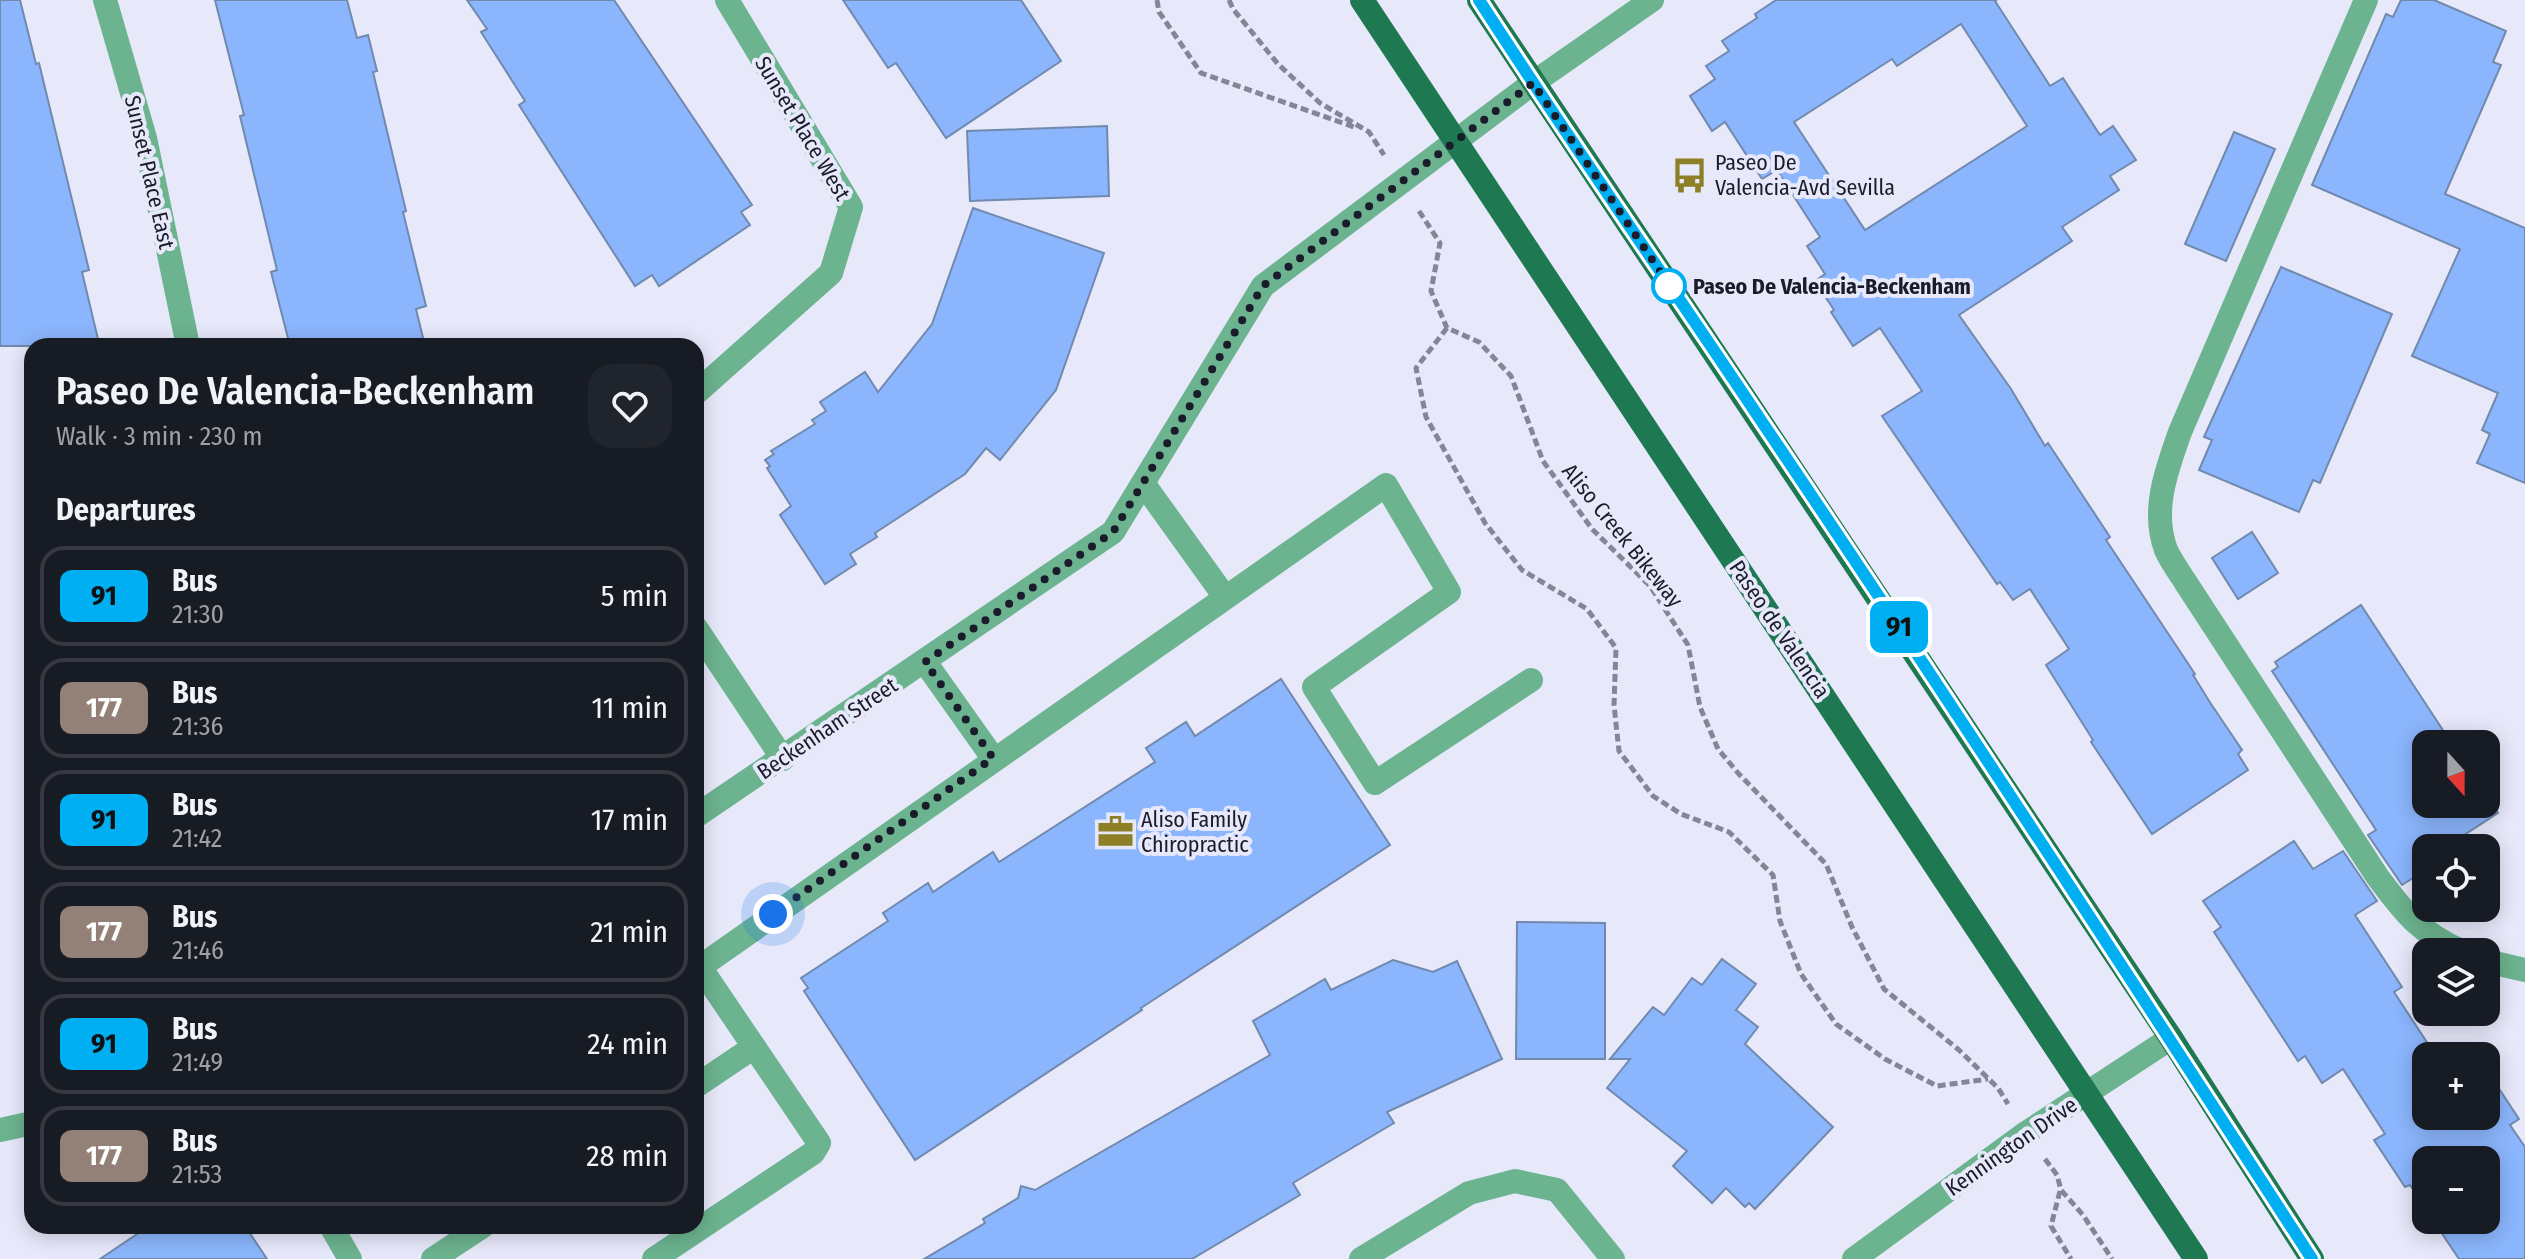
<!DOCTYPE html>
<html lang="en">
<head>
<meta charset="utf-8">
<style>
	body { margin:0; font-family:"Fira Sans Condensed",sans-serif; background:#20242c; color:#f1f3f6; height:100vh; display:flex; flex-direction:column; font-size:30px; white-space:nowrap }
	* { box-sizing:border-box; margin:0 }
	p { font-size:26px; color:#9ea1a6 }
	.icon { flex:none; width:44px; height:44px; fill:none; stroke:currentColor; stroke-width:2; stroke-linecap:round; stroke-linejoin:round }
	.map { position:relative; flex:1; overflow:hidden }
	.sheet { position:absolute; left:24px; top:338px; width:680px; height:896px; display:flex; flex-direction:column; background:#171b24; border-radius:24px; box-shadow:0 4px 20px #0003 }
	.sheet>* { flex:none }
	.badge { padding:0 16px; border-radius:12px; font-size:28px; line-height:52px }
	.needle { width:52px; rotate:159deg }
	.controls { position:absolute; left:2412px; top:730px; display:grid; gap:16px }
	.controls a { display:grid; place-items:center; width:88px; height:88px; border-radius:16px; background:#171b24; box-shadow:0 4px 20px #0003; font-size:40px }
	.you { position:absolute; width:40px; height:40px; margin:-20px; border:6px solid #fff; border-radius:50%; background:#1a73e8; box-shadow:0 0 0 12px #1a73e833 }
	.map>.badge { position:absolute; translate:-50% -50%; box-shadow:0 0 0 4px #fff }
	h2 { padding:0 32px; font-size:30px; line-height:72px }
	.round { display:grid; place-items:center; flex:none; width:84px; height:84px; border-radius:24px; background:#20242c }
	.summary { display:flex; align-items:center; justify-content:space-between; height:136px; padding:0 32px }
	h1 { font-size:38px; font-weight:600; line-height:60px }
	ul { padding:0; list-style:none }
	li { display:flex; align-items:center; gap:24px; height:100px; margin:0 16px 12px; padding:0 16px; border:4px solid #363941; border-radius:24px }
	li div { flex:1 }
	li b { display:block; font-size:30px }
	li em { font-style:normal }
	li .badge { min-width:88px; font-weight:700; text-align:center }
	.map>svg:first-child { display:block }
	.building { fill:#8bb6fd; stroke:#7289ae; stroke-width:2; fill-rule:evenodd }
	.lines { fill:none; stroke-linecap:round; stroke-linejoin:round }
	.path { stroke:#848697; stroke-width:5; stroke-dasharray:8 4; stroke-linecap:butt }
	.minor { stroke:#6cb38f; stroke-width:24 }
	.major { stroke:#1e7852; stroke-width:24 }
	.line-casing { stroke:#fff; stroke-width:18 }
	.line { stroke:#00aff2; stroke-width:12 }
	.walk { stroke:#1a1c2c; stroke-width:8; stroke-dasharray:0 14.4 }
	.stop-dot { fill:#fff; stroke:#00aff2; stroke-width:4 }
	.labels { text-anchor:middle; stroke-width:8; stroke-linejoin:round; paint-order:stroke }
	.street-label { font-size:22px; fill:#1a1c2c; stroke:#e7e9fb }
	.poi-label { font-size:22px; fill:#1a1c2c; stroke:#e7e9fb; text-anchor:start }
	.stop-label { font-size:22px; font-weight:bold; fill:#1a1c2c; stroke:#e7e9fb; text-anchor:start }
</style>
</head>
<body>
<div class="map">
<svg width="2525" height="1259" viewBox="0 0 2525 1259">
	<rect width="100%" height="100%" fill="#e7e9fb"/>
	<g class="building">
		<path d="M 0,0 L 20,0 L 36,64 L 39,63 L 89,270 L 82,272 L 98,339 L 98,346 L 0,346 Z"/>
		<path d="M 215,0 L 347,0 L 357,38 L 368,35 L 377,71 L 373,72 L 406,211 L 403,212 L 426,306 L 416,309 L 425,346 L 290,346 L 271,272 L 277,270 L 240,116 L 244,115 Z"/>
		<path d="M 467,0 L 614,0 L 752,205 L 741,212 L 750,225 L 659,286 L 652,275 L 635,286 L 519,105 L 525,101 L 481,32 L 487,29 Z"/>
		<path d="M 843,0 L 1021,0 L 1061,61 L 946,138 L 896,63 L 888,68 Z"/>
		<path d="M 1776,0 L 1997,0 L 1995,1 L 2050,86 L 2063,78 L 2100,135 L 2113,126 L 2136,160 L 2110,176 L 2119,190 L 2062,227 L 2072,241 L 1959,315 L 2011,389 L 2045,446 L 2048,443 L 2110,537 L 2106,540 L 2195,674 L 2193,675 L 2211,704 L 2242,750 L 2238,754 L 2248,770 L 2152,834 L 2091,742 L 2093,740 L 2046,665 L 2069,649 L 2030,589 L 2013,600 L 2000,582 L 1997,584 L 1882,416 L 1922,391 L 1880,328 L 1853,346 L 1831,312 L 1834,310 L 1815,281 L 1825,274 L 1807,246 L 1820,237 L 1777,170 L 1762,179 L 1725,122 L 1712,131 L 1690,96 L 1715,79 L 1706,66 L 1729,51 L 1722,41 L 1757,18 L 1755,14 ZM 1961,24 L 2027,126 L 1865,230 L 1794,122 L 1892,59 L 1897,66 Z"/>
		<path d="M 2401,0 L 2434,0 L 2506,31 L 2493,62 L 2501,65 L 2445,194 L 2525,228 L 2525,483 L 2477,463 L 2490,434 L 2482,430 L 2498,393 L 2412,356 L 2460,249 L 2312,185 L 2386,14 L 2393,17 Z"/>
		<path d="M 1107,126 L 1109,196 L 970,201 L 967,131 Z"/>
		<path d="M 2234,132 L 2275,149 L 2226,261 L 2185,244 Z"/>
		<path d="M 973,208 L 1104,253 L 1056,390 L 1000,460 L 986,448 L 965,474 L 875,533 L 877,537 L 850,554 L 856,564 L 825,584 L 780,515 L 791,506 L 767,468 L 770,466 L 765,460 L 774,454 L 771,451 L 815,424 L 812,420 L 826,411 L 820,402 L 865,372 L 878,392 L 932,324 Z"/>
		<path d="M 2281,267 L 2392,314 L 2320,483 L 2313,480 L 2299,512 L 2199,470 L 2212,440 L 2204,437 Z"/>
		<path d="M 2252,532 L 2278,573 L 2238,599 L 2212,558 Z"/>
		<path d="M 2361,605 L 2452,744 L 2426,744 L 2426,804 L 2486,804 L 2486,795 L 2498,813 L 2444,848 L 2426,848 L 2426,870 L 2402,885 L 2368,835 L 2376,830 L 2272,671 L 2278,667 L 2275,662 Z"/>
		<path d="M 1281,679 L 1390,845 L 1141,1008 L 1142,1010 L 915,1160 L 804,991 L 808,988 L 801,978 L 888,921 L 883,913 L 928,883 L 933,892 L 993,852 L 999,862 L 1155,762 L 1146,748 L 1186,722 L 1195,736 Z"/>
		<path d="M 2294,841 L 2313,869 L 2343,851 L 2377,901 L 2355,915 L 2402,987 L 2394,992 L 2436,1056 L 2426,1056 L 2426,1116 L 2486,1116 L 2486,1069 L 2519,1119 L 2510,1125 L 2525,1147 L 2525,1259 L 2459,1259 L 2433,1220 L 2486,1220 L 2486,1160 L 2426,1160 L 2426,1209 L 2410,1185 L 2405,1187 L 2374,1140 L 2385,1134 L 2343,1069 L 2322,1083 L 2305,1056 L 2298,1061 L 2214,932 L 2221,927 L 2203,901 Z"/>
		<path d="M 1517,922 L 1605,923 L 1605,1059 L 1516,1059 Z"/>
		<path d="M 1722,959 L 1756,984 L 1736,1010 L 1758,1027 L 1745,1044 L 1833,1127 L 1755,1209 L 1749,1203 L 1745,1207 L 1726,1188 L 1712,1203 L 1673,1166 L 1687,1151 L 1607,1088 L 1630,1059 L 1610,1059 L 1653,1007 L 1664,1015 L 1692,978 L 1702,985 Z"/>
		<path d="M 1393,960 L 1433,972 L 1457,961 L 1502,1059 L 1387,1112 L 1394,1123 L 1293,1183 L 1300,1195 L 1192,1259 L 924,1259 L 985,1223 L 983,1219 L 1018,1198 L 1021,1186 L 1035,1190 L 1270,1055 L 1253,1021 L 1325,979 L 1331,990 Z"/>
		<path d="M 149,1226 L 245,1226 L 267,1259 L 100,1259 Z"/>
	</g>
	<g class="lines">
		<g class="path">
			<path d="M 1157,0 L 1159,12 L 1201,73 L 1357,128"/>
			<path d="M 1229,0 L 1233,9 L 1278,64 L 1320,103 L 1369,132 L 1384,155"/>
			<path d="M 1419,211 L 1440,243 L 1431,291 L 1447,328 L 1479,342 L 1511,376 L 1543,461 L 1592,529 L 1650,586 L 1688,645 L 1700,707 L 1718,749 L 1738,773 L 1826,864 L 1852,927 L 1884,989 L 1959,1050 L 1998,1088 L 2008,1104"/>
			<path d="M 1447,328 L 1416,368 L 1426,417 L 1485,523 L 1522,570 L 1587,609 L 1616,648 L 1614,705 L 1619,751 L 1653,796 L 1681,814 L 1729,832 L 1773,875 L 1780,921 L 1801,974 L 1836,1024 L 1885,1059 L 1937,1086 L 1988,1079"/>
			<path d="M 2045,1159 L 2057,1175 L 2061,1190 L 2083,1215 L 2112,1259"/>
			<path d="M 2060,1191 L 2051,1226 L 2071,1259"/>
		</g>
		<g class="minor">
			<path d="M 105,0 L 145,138 L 188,346"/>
			<path d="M 2366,0 L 2180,432 C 2167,469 2151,510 2166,550 C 2171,561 2179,572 2186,583 L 2377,876 C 2405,914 2419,932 2463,952"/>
			<path d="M 696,393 L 831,273 L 851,207 L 727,0"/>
			<path d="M 1143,483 L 1225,597"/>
			<path d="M 696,628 L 783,759"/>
			<path d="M 925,662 L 993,758"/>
			<path d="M 696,816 L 1113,532 L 1263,286 L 1533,83 L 1652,0"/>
			<path d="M 2486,961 L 2525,970"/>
			<path d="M 696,966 L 700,967 C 927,805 1156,645 1386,485 L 1449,592 L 1314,687 L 1375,783 L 1531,680"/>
			<path d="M 696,1086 L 754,1047"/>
			<path d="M 0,1130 L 32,1123"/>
			<path d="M 331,1226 L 350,1259"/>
			<path d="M 433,1259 L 483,1226"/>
			<path d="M 654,1259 L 813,1153 L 819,1143 L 700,967"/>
			<path d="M 1361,1259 L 1469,1193 L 1515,1181 L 1557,1190 L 1613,1259"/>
			<path d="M 1854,1259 L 2026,1133 L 2171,1038"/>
		</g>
		<g class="major">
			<path d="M 1362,0 L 2196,1259"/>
			<path d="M 1479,0 L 2171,1038 L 2312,1259"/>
		</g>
	</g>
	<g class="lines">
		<defs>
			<path id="line" d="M 1479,0 C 1571,143 1668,281 1762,422 C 1949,699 2131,979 2312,1259"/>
		</defs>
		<use href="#line" class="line-casing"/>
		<use href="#line" class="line"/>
		<path class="walk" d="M 773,914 L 993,758 L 925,662 L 1113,532 L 1263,286 L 1533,83 L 1676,295 L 1669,286"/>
	</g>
	<defs>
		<symbol id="bus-bare" viewBox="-9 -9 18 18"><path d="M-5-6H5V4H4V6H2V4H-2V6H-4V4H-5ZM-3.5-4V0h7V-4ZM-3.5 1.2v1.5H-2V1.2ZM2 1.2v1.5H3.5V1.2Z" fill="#8c7f25" stroke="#e7e9fb" stroke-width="2.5" paint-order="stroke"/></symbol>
		<symbol id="office-bare" viewBox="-9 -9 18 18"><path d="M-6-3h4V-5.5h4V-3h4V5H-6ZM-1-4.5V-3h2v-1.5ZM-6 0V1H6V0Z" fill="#8c7f25" stroke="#e7e9fb" stroke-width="2.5" paint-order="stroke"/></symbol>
	</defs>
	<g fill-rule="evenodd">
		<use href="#bus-bare" x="1664" y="150" width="51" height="51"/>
		<use href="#office-bare" x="1090" y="806" width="51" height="51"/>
	</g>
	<circle class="stop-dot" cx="1669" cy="286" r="16"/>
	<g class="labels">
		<g class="street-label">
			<text transform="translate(803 128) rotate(59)" y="8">Sunset Place West</text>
			<text transform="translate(150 172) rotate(77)" y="8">Sunset Place East</text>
			<text transform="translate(1623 535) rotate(51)" y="8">Aliso Creek Bikeway</text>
			<text transform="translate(1780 629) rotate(56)" y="8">Paseo de Valencia</text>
			<text transform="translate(827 728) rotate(-34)" y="8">Beckenham Street</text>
			<text transform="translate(2011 1146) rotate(-35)" y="8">Kennington Drive</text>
		</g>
		<g class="poi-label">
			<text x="1715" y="170">Paseo De<tspan x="1715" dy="25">Valencia-Avd Sevilla</tspan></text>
			<text x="1141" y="827">Aliso Family<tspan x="1141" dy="25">Chiropractic</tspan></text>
		</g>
		<g class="stop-label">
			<text x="1693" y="294">Paseo De Valencia-Beckenham</text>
		</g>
	</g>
</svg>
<div class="controls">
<a><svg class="needle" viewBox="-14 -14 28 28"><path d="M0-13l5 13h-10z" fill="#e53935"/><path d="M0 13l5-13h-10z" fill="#9ea1a6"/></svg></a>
<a><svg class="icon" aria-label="locate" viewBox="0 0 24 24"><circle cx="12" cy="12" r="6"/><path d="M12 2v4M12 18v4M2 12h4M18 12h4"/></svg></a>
<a><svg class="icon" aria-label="layers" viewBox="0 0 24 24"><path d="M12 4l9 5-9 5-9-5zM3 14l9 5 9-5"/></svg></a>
<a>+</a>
<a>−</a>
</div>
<div class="you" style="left:773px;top:914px"></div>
<b class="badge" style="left:1899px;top:627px;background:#00aff2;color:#111">91</b>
<section class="sheet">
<div class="summary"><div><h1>Paseo De Valencia-Beckenham</h1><p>Walk · 3 min · 230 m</p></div><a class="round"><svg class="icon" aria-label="heart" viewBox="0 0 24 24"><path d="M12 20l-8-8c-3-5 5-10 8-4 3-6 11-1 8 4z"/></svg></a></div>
<h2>Departures</h2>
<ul>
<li><span class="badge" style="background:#00aff2;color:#111">91</span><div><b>Bus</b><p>21:30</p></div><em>5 min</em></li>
<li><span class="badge" style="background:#938177;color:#fff">177</span><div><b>Bus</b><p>21:36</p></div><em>11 min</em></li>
<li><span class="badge" style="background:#00aff2;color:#111">91</span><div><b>Bus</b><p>21:42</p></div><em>17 min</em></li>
<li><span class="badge" style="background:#938177;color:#fff">177</span><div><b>Bus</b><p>21:46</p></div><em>21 min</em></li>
<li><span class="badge" style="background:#00aff2;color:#111">91</span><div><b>Bus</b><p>21:49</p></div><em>24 min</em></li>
<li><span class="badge" style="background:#938177;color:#fff">177</span><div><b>Bus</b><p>21:53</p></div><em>28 min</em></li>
</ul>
</section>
</div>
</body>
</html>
